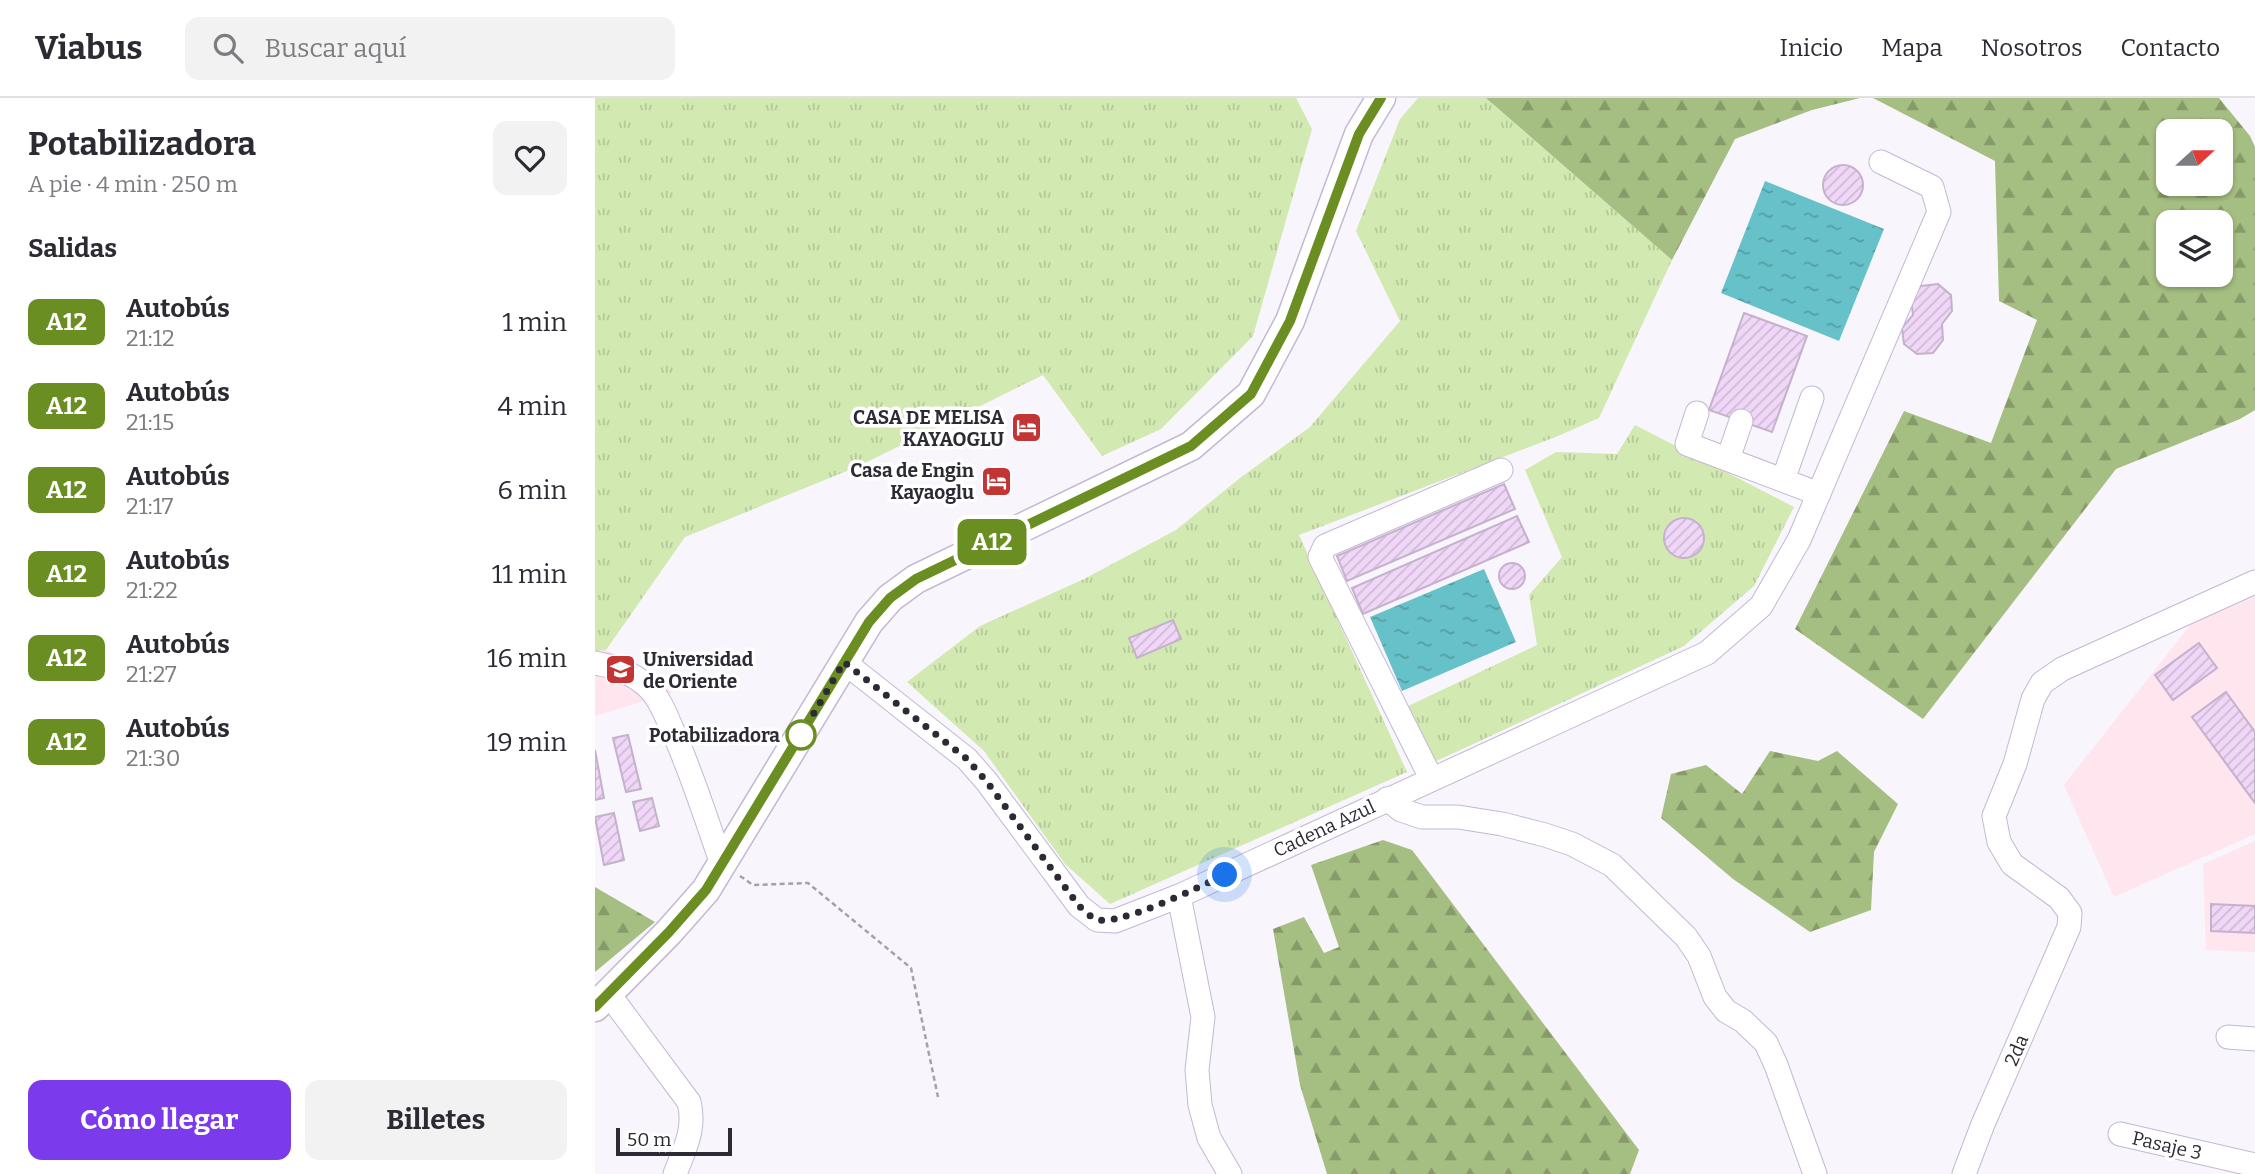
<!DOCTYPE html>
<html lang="es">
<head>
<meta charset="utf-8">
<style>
	body { margin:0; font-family:Bitter,serif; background:#f2f2f3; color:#2b2b33; height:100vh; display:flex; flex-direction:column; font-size:26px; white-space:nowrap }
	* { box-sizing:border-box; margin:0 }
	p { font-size:23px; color:#7c7c81 }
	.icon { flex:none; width:38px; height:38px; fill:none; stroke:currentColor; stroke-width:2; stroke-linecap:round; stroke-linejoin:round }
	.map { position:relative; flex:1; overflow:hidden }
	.details { display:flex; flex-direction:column; background:#fff; width:595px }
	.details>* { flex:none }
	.badge { padding:0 14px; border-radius:10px; font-size:24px; line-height:46px }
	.needle { width:46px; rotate:69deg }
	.fabs { position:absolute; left:1561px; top:21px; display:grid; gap:14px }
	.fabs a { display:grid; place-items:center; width:77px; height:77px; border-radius:14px; background:#fff; box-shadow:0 2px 5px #0004; font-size:35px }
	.scale { position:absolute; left:21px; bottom:18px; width:116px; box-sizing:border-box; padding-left:7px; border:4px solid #2e2a35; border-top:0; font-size:19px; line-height:24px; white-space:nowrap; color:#2e2a35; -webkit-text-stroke:5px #fff; paint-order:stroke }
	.you { position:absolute; width:35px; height:35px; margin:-18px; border:5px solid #fff; border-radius:50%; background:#1a73e8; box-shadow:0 0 0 10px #1a73e833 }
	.map>.badge { position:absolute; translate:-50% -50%; box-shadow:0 0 0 4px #fff }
	h2 { padding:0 28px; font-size:26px; line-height:63px }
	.round { display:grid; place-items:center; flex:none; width:74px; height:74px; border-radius:14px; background:#f2f2f3 }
	.summary { display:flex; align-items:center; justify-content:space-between; height:119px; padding:0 28px }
	h1 { font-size:33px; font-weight:700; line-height:52px }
	.button { display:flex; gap:14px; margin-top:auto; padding:14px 28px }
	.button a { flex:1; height:80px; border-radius:14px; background:#7c3aed; color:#fff; font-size:28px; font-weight:700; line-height:80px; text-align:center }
	.button a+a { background:#f2f2f3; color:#2b2b33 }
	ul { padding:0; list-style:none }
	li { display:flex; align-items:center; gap:21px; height:84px; padding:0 28px }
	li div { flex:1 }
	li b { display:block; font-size:26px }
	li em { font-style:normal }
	li .badge { min-width:77px; font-weight:700; text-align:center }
	header { display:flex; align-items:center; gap:42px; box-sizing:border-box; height:98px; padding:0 35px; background:#fff; border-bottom:2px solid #e1e1e2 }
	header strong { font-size:33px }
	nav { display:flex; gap:38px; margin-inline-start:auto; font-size:24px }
	.search { width:490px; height:63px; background:#f2f2f3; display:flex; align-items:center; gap:18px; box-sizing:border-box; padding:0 24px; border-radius:14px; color:#7c7c81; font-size:26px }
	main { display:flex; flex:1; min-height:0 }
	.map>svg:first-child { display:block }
	.industrial { fill:#ffe5ed }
	.education { fill:#fee5ee }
	.grass { fill:url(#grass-tufts) }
	.forest { fill:url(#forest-firs); fill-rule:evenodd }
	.water { fill:url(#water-ripples) }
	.building { fill:url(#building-hatch); stroke:#c5b1cb; stroke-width:2 }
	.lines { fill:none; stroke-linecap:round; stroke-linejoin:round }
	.minor-casing { stroke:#c3b8d5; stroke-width:25 }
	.major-casing { stroke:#c3b8d5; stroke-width:31 }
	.path { stroke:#a5a1aa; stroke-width:2.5; stroke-dasharray:5 3.5; stroke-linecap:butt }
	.minor { stroke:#fff; stroke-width:23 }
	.major { stroke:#fff; stroke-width:28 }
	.line-casing { stroke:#fff; stroke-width:16 }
	.line { stroke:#6b8e23; stroke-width:10 }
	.walk { stroke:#2e2a35; stroke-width:7; stroke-dasharray:0 12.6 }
	.stop-dot { fill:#fff; stroke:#6b8e23; stroke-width:3.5 }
	.labels { text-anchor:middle; stroke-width:7; stroke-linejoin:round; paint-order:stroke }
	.poi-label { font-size:19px; font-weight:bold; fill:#2e2a35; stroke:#fff; text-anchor:end }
	.stop-label { font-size:19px; font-weight:bold; fill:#2e2a35; stroke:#fff; text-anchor:end }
	.street-label { font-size:19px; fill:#2e2a35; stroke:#fff }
</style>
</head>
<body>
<header>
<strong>Viabus</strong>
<div class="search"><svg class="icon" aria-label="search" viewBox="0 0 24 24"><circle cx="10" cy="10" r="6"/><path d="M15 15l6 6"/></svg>Buscar aquí</div>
<nav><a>Inicio</a><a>Mapa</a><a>Nosotros</a><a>Contacto</a></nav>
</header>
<main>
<section class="details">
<div class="summary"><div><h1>Potabilizadora</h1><p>A pie · 4 min · 250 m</p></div><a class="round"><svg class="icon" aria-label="heart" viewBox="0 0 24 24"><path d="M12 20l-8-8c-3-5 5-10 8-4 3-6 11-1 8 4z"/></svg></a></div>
<h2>Salidas</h2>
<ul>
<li><span class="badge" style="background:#6b8e23;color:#fff">A12</span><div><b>Autobús</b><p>21:12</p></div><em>1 min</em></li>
<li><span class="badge" style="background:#6b8e23;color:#fff">A12</span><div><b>Autobús</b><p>21:15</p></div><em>4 min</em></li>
<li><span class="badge" style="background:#6b8e23;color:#fff">A12</span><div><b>Autobús</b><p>21:17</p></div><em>6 min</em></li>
<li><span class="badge" style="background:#6b8e23;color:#fff">A12</span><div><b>Autobús</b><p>21:22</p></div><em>11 min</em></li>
<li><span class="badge" style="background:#6b8e23;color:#fff">A12</span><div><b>Autobús</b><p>21:27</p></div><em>16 min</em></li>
<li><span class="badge" style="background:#6b8e23;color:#fff">A12</span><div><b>Autobús</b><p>21:30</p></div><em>19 min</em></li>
</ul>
<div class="button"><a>Cómo llegar</a><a>Billetes</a></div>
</section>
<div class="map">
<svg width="1660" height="1076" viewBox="0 0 1660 1076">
	<defs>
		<pattern id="grass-tufts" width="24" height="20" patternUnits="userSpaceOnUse" patternTransform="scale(1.75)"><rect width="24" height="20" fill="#d2e9b1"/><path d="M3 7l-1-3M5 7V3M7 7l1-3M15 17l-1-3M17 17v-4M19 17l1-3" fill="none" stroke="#b5c899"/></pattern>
		<pattern id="forest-firs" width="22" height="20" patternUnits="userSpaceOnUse" patternTransform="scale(1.75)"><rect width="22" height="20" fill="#a5be81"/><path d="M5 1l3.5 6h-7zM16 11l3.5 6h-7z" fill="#879b6a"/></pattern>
		<pattern id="water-ripples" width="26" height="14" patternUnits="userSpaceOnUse" patternTransform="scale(1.75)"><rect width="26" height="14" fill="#67c1c8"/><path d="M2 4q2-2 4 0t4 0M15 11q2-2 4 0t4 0" fill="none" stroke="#559da3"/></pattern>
		<pattern id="building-hatch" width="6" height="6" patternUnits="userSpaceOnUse" patternTransform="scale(1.75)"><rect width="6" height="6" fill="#f0d7f8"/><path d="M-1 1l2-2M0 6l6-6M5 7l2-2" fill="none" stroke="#ceb9d5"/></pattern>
	</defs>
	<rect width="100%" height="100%" fill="#f8f5fc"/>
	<g class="industrial">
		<path d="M 1660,499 L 1660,736 L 1519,799 L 1469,687 L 1597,525 Z"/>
		<path d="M 1660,743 L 1660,854 L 1611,852 L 1608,766 Z"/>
	</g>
	<path class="education" d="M 11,552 L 88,591 L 0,618 L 0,553 Z"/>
	<g class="grass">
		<path d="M 0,0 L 701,0 L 717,31 L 658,238 L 566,331 L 507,358 L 448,277 L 264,368 L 90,439 L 11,552 L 0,553 Z"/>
		<path d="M 823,0 L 891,0 L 1077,162 L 1004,320 L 963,338 L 704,437 L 812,674 L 515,806 L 470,766 L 389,653 L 312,584 L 385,528 L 489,481 L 581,432 L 645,380 L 715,329 L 805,223 L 761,133 L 805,21 Z"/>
		<path d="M 1040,327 L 1199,409 L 1159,488 L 1089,548 L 835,666 L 809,610 L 942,547 L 934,497 L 967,459 L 930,372 L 961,354 L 1022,356 Z"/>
	</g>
	<g class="forest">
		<path d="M 891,0 L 1265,0 L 1217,12 L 1140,41 L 1077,162 Z"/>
		<path d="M 1278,0 L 1624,0 L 1655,38 L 1660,49 L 1660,312 L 1645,321 L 1521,371 L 1328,621 L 1200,531 L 1309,313 L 1396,345 L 1442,222 L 1404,203 L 1400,63 ZM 1626,33 L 1626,86 L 1573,86 L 1573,33 ZM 1626,124 L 1626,177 L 1573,177 L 1573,124 Z"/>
		<path d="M 1175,653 L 1223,663 L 1242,653 L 1303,706 L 1279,754 L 1276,812 L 1215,834 L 1138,781 L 1066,720 L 1076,676 L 1111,667 L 1147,696 Z"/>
		<path d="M 788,742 L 817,752 L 1044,1052 L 1035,1076 L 732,1076 L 705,987 L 678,831 L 709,819 L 729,855 L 744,849 L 716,767 Z"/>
		<path d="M 0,789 L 60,824 L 0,874 Z"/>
	</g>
	<g class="water">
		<path d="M 1170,83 L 1289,131 L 1244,243 L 1126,195 Z"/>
		<path d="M 889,471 L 921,544 L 807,593 L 775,519 Z"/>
	</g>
	<g class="building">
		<circle cx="1248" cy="87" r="20"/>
		<path d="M 1343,186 L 1356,197 L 1357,213 L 1347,226 L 1348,242 L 1338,255 L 1322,256 L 1309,246 L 1307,230 L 1318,217 L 1316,201 L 1326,188 Z"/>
		<path d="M 1149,215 L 1212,238 L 1177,334 L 1114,312 Z"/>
		<path d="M 909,386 L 920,411 L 752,483 L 742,458 Z"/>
		<path d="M 922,418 L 934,444 L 768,516 L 757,490 Z"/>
		<circle cx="1089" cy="440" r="20"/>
		<circle cx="917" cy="478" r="13"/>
		<path d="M 578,522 L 586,541 L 542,560 L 534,540 Z"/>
		<path d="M 1604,545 L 1622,570 L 1578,602 L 1560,577 Z"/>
		<path d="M 1631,594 L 1660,634 L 1660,705 L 1597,619 Z"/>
		<path d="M 33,637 L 46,691 L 31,694 L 18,640 Z"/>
		<path d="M 0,652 L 9,700 L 0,702 Z"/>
		<path d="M 57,700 L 64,728 L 45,733 L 38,704 Z"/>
		<path d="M 19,715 L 29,762 L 9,767 L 0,719 Z"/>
		<path d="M 1616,806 L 1660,808 L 1660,835 L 1616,833 Z"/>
	</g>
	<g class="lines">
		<defs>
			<g id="minor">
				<path d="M 1102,315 L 1092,346 L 1224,396"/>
				<path d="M 1133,361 L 1146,323"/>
				<path d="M 1188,382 L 1217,300"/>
				<path d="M 249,564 L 372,661 L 392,684 L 484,808 L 502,822 L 520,823 L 584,798 L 1112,555 L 1166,508 L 1204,442 L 1344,114 L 1337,89 L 1286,64"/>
				<path d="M 0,565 C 19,568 38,575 53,589 C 64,599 71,617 77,631 C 97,675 111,721 127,766"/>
				<path d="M 836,680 L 725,459 L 730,448 L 906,372"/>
				<path d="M 792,701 L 806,712 L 827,719 L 863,719 L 907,726 L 950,737 L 977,746 L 1017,767 L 1091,839 L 1104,858 L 1120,899 L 1131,913 L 1148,923 L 1171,945 L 1181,967 L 1220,1076"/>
				<path d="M 584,798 L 608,919 L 602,972 L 605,1007 L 614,1040 L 635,1076"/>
				<path d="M 13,895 L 94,1004 C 101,1031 89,1052 80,1076"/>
				<path d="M 1633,939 L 1660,941"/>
				<path d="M 1525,1036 L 1660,1067"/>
				<path d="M 1369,1076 L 1388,1026 L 1474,829 L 1475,815 L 1464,800 L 1417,766 L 1404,744 L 1399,718 L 1420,666 L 1438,601 L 1447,585 L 1467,571 L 1660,484"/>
			</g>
			<path id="major" d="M 0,909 L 74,834 L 111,792 L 274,524 L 295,500 L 321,481 L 596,348 L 656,296 L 695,223 L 764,36 L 786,0"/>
		</defs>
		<use href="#minor" class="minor-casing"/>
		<use href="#major" class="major-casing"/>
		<path class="path" d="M 145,778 L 158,787 L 213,785 L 316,870 L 343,999"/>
		<use href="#minor" class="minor"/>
		<use href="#major" class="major"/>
	</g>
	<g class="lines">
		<defs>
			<path id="line" d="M 0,909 L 74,834 L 111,792 L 274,524 L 295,500 L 321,481 L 596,348 L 656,296 L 695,223 L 764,36 L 786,0"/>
		</defs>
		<use href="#line" class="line-casing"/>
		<use href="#line" class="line"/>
		<path class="walk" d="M 206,637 L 249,564 L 372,661 L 392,684 L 484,808 C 489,812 495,819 501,821 C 522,830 607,787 630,777"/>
	</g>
	<defs>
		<symbol id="hotel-square" viewBox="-11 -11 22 22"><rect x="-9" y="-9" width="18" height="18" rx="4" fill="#c33434" stroke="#fff"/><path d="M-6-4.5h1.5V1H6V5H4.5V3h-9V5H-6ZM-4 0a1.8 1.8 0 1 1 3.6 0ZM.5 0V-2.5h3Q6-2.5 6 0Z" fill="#fff"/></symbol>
		<symbol id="university-square" viewBox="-11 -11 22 22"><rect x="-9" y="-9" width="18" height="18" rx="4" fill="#c33434" stroke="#fff"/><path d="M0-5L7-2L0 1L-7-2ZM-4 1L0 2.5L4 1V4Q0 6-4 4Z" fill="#fff"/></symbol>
	</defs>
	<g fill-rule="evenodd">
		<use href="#hotel-square" x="414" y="312" width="35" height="35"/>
		<use href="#hotel-square" x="384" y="366" width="35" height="35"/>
		<use href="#university-square" x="8" y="554" width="35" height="35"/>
	</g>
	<circle class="stop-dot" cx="206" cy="637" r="14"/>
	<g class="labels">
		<g class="poi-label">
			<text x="409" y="326">CASA DE MELISA<tspan x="409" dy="22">KAYAOGLU</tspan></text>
			<text x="379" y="379">Casa de Engin<tspan x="379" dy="22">Kayaoglu</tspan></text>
			<text x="48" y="568" text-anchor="start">Universidad<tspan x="48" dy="22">de Oriente</tspan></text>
		</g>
		<g class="stop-label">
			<text x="185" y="644">Potabilizadora</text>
		</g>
		<g class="street-label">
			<text transform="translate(729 730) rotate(-25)" y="7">Cadena Azul</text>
			<text transform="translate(1421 952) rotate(-66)" y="7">2da</text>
			<text transform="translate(1572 1047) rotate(13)" y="7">Pasaje 3</text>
		</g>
	</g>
</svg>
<div class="fabs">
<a><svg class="needle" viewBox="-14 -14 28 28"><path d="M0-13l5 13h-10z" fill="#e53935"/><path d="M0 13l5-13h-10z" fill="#7c7c81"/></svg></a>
<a><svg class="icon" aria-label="layers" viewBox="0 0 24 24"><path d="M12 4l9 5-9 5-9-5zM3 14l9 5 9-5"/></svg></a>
</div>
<div class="scale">50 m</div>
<div class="you" style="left:630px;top:777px"></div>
<b class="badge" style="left:397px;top:444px;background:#6b8e23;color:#fff">A12</b>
</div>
</main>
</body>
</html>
